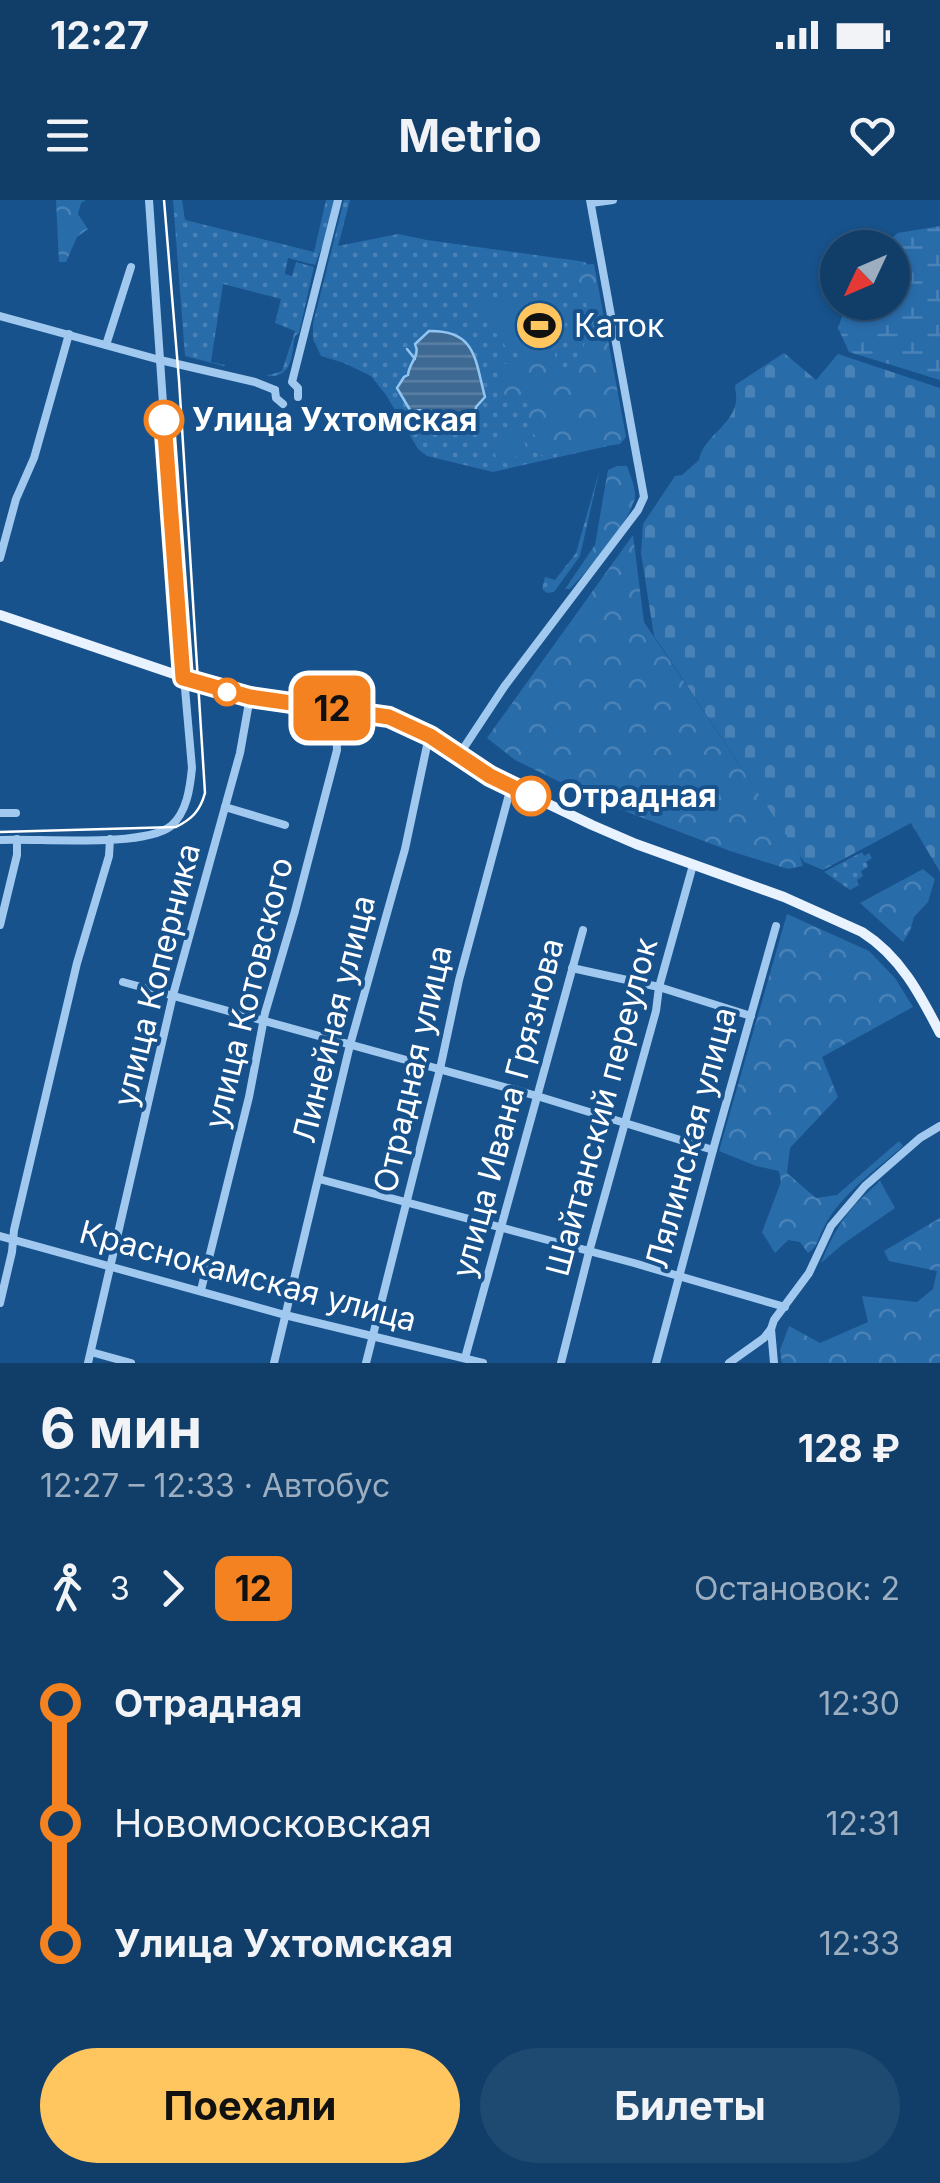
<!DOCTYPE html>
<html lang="ru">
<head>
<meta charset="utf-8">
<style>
	body { margin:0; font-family:Inter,sans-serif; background:#1e4971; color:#f1f3f6; height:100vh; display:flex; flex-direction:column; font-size:38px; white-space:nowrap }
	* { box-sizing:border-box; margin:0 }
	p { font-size:32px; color:#9caec0 }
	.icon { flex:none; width:55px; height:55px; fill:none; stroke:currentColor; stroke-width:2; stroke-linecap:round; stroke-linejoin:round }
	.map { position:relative; height:1163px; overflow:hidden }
	.panel { display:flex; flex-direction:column; background:#113e69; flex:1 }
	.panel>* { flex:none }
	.badge { padding:0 20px; border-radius:15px; font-size:35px; line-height:65px }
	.needle { width:65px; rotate:226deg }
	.buttons { position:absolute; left:820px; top:30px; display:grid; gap:20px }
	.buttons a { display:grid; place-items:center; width:90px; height:90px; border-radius:50%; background:#113e69; box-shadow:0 2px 8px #0004,0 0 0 2px #30577d; font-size:50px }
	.map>.badge { position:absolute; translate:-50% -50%; box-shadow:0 0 0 5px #fff }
	.legs { display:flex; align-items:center; gap:15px; height:110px; padding:0 40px; font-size:32px }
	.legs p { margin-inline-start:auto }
	.head { display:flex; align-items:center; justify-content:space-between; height:170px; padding:0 40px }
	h1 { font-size:55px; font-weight:700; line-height:75px }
	.cta { display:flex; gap:20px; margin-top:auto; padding:20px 40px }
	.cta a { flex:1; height:115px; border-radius:60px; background:#ffc65f; color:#111; font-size:40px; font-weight:700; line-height:115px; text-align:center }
	.cta a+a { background:#1e4971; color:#f1f3f6 }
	ul { padding:0 40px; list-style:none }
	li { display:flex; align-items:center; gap:35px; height:120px; font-size:38px }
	li i { display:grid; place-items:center; width:15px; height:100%; margin:0 12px; background:currentColor }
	li i::after { content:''; width:25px; height:25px; margin:-12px; border:8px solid; border-radius:50%; background:#113e69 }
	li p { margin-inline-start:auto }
	li:first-child i { background:linear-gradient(#0000 50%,currentColor 0) }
	li:last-child i { background:linear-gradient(currentColor 50%,#0000 0) }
	.status { display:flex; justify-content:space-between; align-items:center; height:70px; padding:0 50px; background:#113e69; direction:ltr }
	.status svg { height:28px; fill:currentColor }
	header { display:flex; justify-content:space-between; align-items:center; height:130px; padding:0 40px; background:#113e69; font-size:45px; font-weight:700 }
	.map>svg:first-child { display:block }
	.grass { fill:url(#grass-dots) }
	.forest { fill:url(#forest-crowns) }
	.wetland { fill:url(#wetland-marsh) }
	.cemetery { fill:url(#cemetery-stones) }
	.pitch { fill:#296caa }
	.water { fill:url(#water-rules); stroke:#93c5f1; stroke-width:2.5 }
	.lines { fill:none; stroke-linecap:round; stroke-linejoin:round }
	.stream { stroke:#93c5f1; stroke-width:2.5 }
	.minor { stroke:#a1c9ef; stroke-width:8 }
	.major { stroke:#e9f3ff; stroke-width:10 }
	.tram { stroke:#fff; stroke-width:2.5 }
	.line-1-casing { stroke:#fff; stroke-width:22 }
	.line-1 { stroke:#f58220; stroke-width:15 }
	.stop-1-dot { fill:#fff; stroke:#f58220; stroke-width:5 }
	.labels { text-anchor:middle; stroke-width:8; stroke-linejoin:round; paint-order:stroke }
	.poi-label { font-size:32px; fill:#fff; stroke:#17528c; text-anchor:start }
	.stop-label { font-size:32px; font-weight:bold; fill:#fff; stroke:#17528c; text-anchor:start }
	.street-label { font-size:32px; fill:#fff; stroke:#17528c }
</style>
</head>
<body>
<div class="status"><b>12:27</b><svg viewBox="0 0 49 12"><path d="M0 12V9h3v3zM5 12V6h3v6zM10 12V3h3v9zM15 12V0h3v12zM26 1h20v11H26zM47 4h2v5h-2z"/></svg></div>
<header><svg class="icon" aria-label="menu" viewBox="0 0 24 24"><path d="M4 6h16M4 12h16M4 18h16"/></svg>Metrio<svg class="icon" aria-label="heart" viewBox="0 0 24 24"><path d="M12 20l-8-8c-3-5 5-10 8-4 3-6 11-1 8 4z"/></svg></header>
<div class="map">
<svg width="940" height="1163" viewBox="0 0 940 1163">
	<defs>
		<pattern id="grass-dots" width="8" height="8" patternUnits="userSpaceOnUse" patternTransform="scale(2.5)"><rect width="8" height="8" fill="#296caa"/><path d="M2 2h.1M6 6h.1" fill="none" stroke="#4982b7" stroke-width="1.8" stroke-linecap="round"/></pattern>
		<pattern id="forest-crowns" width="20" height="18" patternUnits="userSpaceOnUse" patternTransform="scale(2.5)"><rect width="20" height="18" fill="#296caa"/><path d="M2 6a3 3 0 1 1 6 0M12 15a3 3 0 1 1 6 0" fill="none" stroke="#4982b7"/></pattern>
		<pattern id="wetland-marsh" width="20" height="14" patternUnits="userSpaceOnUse" patternTransform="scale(2.5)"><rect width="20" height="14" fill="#296caa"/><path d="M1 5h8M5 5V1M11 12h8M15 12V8" fill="none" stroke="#4982b7"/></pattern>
		<pattern id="cemetery-stones" width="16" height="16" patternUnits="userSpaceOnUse" patternTransform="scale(2.5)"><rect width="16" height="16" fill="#296caa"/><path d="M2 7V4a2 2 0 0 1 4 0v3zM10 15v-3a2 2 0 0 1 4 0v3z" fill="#4982b7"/></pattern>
		<pattern id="water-rules" width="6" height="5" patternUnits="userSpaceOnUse" patternTransform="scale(2.5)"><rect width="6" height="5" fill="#3e6993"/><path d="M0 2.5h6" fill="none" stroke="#5b80a3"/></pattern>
	</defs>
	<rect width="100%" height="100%" fill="#17528c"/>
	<g class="grass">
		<path d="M 173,0 L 182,0 L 185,20 L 314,52 L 326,0 L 334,0 L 324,41 L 315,65 L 288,58 L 285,74 L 292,76 L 296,62 L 314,67 L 299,133 L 295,136 C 291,157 293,178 266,176 L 282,171 L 295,131 L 275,123 L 281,99 L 223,84 L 211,162 L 225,165 L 224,166 L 185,156 Z"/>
		<path d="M 344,0 L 350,0 L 338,46 L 398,34 L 427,40 L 586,62 L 608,246 L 493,272 L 427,256 L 418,249 L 386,195 L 371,176 L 344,163 L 321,156 L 313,139 L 313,124 Z"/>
		<path d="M 600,268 L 580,356 L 554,392 L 547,393 L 542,389 L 545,377 L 555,380 L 576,353 Z"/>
		<path d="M 862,652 L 864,656 L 869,653 L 872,658 L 866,662 L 868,667 L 861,671 L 863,676 L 857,680 L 859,685 L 850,690 L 824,672 Z"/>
	</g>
	<g class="forest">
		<path d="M 56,0 L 86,0 L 81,3 L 78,14 L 88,29 L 77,37 L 66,62 L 59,62 Z"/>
		<path d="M 594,64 L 626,237 L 620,244 L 541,256 L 537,240 L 525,217 L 528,204 L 501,193 L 500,176 L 494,162 L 515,165 L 526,153 L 548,150 L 551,137 L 548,108 L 553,108 L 556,114 L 554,149 L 558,174 L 571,173 L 581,158 L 588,130 L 587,107 L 583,90 L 567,76 C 574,64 581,65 594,64 Z"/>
		<path d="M 617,266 L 627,266 C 630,275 636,288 635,297 C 631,321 587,371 570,389 L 565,389 L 595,345 L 608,270 Z"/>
		<path d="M 633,335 L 644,422 L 799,654 L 803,666 L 788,669 L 730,651 L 601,602 L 515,560 L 487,538 Z"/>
		<path d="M 923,669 L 935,679 L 928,702 L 914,717 L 910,731 L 903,742 L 860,703 Z"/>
		<path d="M 787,714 L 869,751 L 895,778 L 913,807 L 822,857 L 838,897 L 790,948 L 787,973 L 816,998 L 837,995 L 899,941 L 903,946 C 876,970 841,994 824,1027 C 818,1037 819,1046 808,1053 L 800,1042 L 788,1040 L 775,1053 L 762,1032 L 781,982 L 779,971 L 756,966 L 719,951 Z"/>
		<path d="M 880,981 L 895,1008 L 843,1044 L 821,1063 C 837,1023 849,1009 880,981 Z"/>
		<path d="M 940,1018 L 940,1163 L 782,1163 L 780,1150 L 789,1126 L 820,1143 L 868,1122 L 862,1096 L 917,1102 L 933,1089 L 937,1071 L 889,1061 L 884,1051 Z"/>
	</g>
	<path class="wetland" d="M 940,26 L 940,180 L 849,152 L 838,128 L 844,111 L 841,103 L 892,102 L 892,48 L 881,47 L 898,33 Z"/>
	<path class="cemetery" d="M 784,153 L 816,180 L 838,154 L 940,188 L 940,672 L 911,623 L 823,670 L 804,662 L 654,436 L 641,353 L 643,324 L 675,276 L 682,275 L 699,260 C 703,237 732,226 736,202 C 737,196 735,190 735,185 Z"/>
	<g class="pitch">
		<path d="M 482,100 L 539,100 L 547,103 L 549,139 L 543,146 L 513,150 L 507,149 L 500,137 L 491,129 L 479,103 Z"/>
		<path d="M 504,227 L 518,227 L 526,247 L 524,256 L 496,258 L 493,244 Z"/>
	</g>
	<path class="water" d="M 429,131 C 477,130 475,161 485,197 L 476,207 L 474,219 L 460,228 C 449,226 450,221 441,215 C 432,208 419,211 410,210 L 397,188 L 404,177 L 408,175 C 409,162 421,156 415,144 Z"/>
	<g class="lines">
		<path class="stream" d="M 407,149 L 415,159"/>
		<g class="minor">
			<path d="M 591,3 L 613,0"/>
			<path d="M 0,116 L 160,160 L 255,182 L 275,190"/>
			<path d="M 106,145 L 131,67"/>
			<path d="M 275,190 L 276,198 L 283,204"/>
			<path d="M 298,197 L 298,188 L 292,182 L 338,0"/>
			<path d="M 0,358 L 16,299 L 34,258 L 69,134"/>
			<path d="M 459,555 L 504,487 L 638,310 L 644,297 L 590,0"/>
			<path d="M 225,607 L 285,625"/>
			<path d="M 0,613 L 16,613"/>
			<path d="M 0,640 C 38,638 143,648 171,626 C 187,612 190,588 192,568 L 174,363 L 149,0"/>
			<path d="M 0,725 L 17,655 L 17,639"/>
			<path d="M 572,768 L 659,787 L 751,816"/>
			<path d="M 123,782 L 537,896 L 713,950"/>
			<path d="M 319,979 L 634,1063 L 785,1107"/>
			<path d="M 0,1036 L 285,1115 L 483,1163"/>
			<path d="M 201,1090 L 249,897 L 265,813 L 295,711 L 337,550 L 336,527 L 330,507"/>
			<path d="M 0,1103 L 12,1052 L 14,1030 L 77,763 L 109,656 L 110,639"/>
			<path d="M 91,1152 L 131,1163"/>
			<path d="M 465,1158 L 583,730"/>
			<path d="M 88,1163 L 173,795 L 240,553 L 250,497"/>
			<path d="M 274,1163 L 350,845 L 405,649 L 429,536"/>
			<path d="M 366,1163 L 440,869 L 459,780 L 511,587"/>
			<path d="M 561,1163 L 589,1052 L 656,811 L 659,787 L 693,665"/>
			<path d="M 656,1163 L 713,950 L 776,726"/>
			<path d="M 729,1163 L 764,1138 L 771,1129"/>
			<path d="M 774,1163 L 771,1129 L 774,1120 L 809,1073 L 831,1026 L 865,986 L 920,938 L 940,926"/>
		</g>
		<path class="major" d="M 0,415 L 227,492 L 389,517 L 429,536 L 490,576 L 592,625 L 636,644 L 784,697 L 862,732 C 900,756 920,794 940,833"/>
		<path class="tram" d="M 0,632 L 176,627 C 192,619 200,611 205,593 L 179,180 L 164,0"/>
	</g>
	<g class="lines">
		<defs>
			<path id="line-1" d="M 164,220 L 183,478 L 250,497 L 389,517 L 430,536 L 490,576 L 531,596"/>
		</defs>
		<use href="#line-1" class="line-1-casing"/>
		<use href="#line-1" class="line-1"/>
	</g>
	<defs>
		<symbol id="stadium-disc" viewBox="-11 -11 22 22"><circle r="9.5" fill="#ffc65f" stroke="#17528c"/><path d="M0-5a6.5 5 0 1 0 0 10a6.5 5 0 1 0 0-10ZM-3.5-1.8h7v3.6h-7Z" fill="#111"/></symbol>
	</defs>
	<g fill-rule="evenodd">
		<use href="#stadium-disc" x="512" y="98" width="55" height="55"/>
	</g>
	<g class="stop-1-dot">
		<circle cx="164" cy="220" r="18"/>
		<circle cx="227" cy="492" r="12"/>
		<circle cx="531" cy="596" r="18"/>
	</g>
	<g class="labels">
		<g class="poi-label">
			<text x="574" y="137">Каток</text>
		</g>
		<g class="stop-label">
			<text x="192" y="231">Улица Ухтомская</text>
			<text x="558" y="607">Отрадная</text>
		</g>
		<g class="street-label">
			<text transform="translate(157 775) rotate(-76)" y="11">улица Коперника</text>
			<text transform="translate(249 793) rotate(-76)" y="11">улица Котовского</text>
			<text transform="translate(334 819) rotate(-76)" y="11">Линейная улица</text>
			<text transform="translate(413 869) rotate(-77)" y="11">Отрадная улица</text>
			<text transform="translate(602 907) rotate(-75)" y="11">Шайтанский переулок</text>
			<text transform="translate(508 908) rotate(-75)" y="11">улица Ивана Грязнова</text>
			<text transform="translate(691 938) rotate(-75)" y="11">Лялинская улица</text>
			<text transform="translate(248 1076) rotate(15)" y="11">Краснокамская улица</text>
		</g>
	</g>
</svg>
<div class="buttons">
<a><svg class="needle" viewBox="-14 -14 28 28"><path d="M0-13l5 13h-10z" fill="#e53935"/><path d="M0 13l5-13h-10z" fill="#9caec0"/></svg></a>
</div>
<b class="badge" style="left:332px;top:508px;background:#f58220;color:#111">12</b>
</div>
<section class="panel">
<div class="head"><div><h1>6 мин</h1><p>12:27 – 12:33 · Автобус</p></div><b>128 ₽</b></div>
<div class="legs"><svg class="icon" aria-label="walk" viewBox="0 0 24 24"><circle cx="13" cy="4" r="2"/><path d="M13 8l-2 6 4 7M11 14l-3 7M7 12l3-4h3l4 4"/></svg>3<svg class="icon" aria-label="forward" viewBox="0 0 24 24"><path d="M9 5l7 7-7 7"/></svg><b class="badge" style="background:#f58220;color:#111">12</b><p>Остановок: 2</p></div>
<ul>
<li><i style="color:#f58220"></i><b>Отрадная</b><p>12:30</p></li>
<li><i style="color:#f58220"></i><span>Новомосковская</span><p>12:31</p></li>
<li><i style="color:#f58220"></i><b>Улица Ухтомская</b><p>12:33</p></li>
</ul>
<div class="cta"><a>Поехали</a><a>Билеты</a></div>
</section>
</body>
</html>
